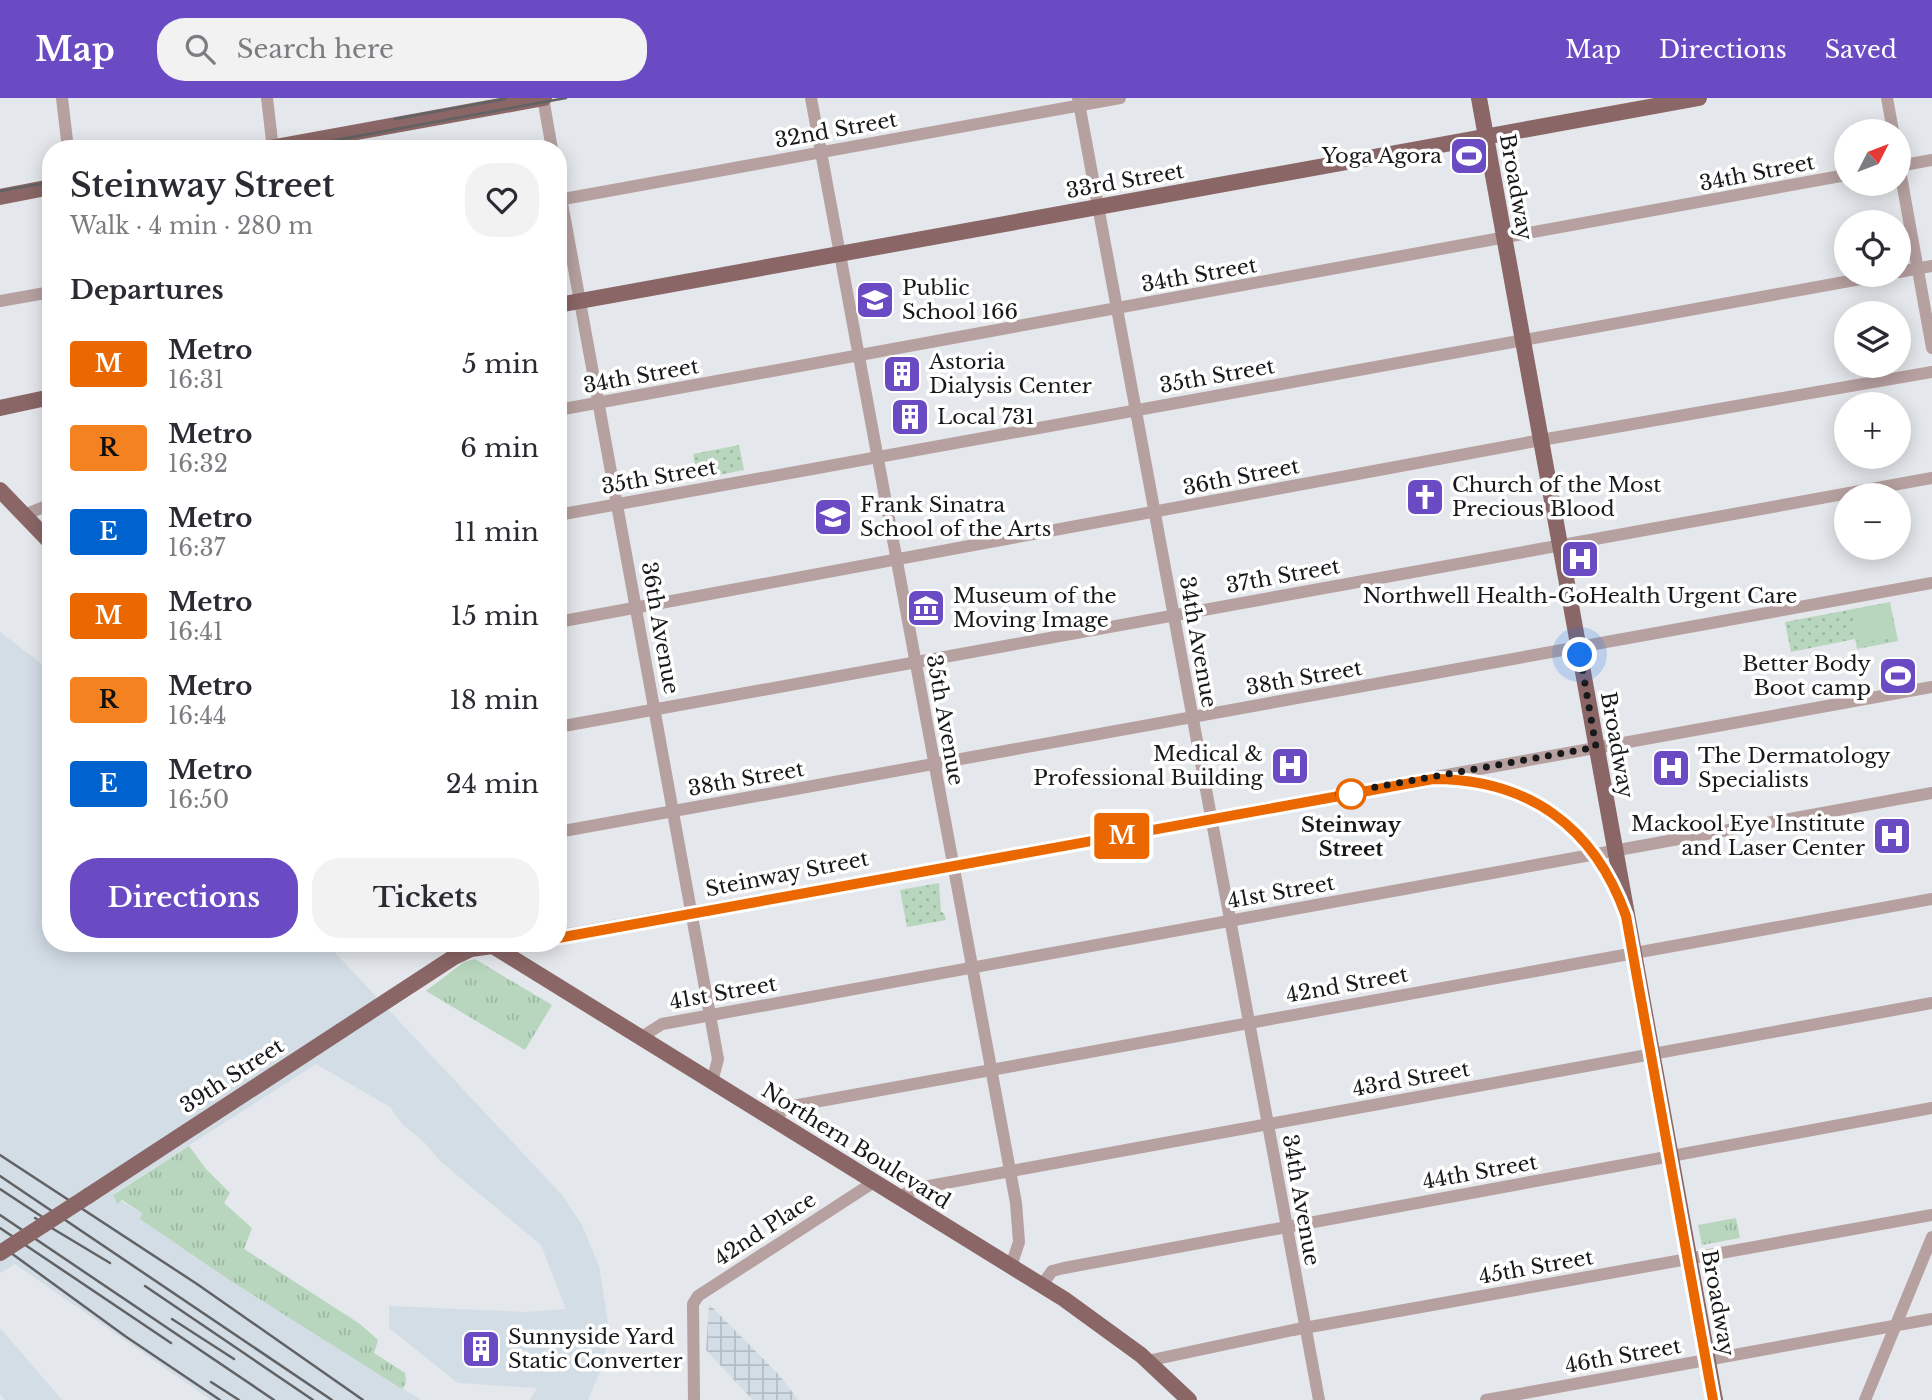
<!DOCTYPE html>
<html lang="en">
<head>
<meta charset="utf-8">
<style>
	body { margin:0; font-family:"Libre Baskerville",serif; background:#f2f2f3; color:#2b2b33; height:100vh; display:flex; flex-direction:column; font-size:26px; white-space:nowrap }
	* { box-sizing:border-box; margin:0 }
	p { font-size:23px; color:#7c7c81 }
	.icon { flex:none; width:38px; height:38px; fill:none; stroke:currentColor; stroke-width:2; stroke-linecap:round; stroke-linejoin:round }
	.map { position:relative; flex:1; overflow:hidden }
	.panel { position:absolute; left:42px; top:42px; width:525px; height:812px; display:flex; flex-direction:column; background:#fff; border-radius:28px; box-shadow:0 4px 18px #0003 }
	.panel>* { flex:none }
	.badge { padding:0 14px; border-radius:5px; font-size:24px; line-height:46px }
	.needle { width:46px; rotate:48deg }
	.controls { position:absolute; left:1834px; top:21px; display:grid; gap:14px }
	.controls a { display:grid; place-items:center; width:77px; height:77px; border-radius:50%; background:#fff; box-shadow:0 4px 18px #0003; font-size:35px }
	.you { position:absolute; width:35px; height:35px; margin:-18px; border:5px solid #fff; border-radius:50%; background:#1a73e8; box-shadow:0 0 0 10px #1a73e833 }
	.map>.badge { position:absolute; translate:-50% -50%; box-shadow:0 0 0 4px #fff }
	h2 { padding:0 28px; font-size:26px; line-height:63px }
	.round { display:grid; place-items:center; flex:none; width:74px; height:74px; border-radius:28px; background:#f2f2f3 }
	.summary { display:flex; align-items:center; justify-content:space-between; height:119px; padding:0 28px }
	h1 { font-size:33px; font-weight:600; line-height:52px }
	.button { display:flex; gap:14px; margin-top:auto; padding:14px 28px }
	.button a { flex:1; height:80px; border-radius:28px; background:#6b4bc4; color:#fff; font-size:28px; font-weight:600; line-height:80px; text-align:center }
	.button a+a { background:#f2f2f3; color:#2b2b33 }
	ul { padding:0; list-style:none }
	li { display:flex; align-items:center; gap:21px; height:84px; padding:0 28px }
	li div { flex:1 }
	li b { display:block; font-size:26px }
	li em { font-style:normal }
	li .badge { min-width:77px; font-weight:700; text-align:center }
	header { display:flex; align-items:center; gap:42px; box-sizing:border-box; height:98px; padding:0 35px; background:#6b4bc4; color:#fff }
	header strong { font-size:33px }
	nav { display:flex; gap:38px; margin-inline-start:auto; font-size:24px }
	.search { width:490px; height:63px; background:#f2f2f3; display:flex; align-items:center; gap:18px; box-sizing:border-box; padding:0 24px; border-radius:28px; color:#7c7c81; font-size:26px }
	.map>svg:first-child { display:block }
	.built { fill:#d3dde6 }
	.industrial { fill:url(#industrial-grid) }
	.grass { fill:url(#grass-tufts) }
	.park { fill:url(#park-dots) }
	.pitch { fill:#b7d6bd }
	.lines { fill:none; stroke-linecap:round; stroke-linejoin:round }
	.minor { stroke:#b6a0a0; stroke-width:12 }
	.major { stroke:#8a6666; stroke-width:16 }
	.rail { stroke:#616264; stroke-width:2.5 }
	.major-bridge { stroke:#8a6666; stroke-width:16 }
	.line-casing { stroke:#fff; stroke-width:16 }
	.line { stroke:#eb6800; stroke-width:10 }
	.walk { stroke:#18191a; stroke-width:7; stroke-dasharray:0 12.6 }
	.stop-dot { fill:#fff; stroke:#eb6800; stroke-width:3.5 }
	.labels { text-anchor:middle; stroke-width:7; stroke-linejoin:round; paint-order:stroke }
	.street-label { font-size:21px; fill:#18191a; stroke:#fff }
	.poi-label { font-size:21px; fill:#18191a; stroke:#fff; text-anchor:start }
	.stop-label { font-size:21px; font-weight:bold; fill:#18191a; stroke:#fff }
</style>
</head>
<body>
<header>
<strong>Map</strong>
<div class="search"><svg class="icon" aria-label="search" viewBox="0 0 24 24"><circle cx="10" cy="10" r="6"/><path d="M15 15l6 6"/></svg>Search here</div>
<nav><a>Map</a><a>Directions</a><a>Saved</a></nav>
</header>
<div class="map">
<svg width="1932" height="1302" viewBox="0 0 1932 1302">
	<defs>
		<pattern id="industrial-grid" width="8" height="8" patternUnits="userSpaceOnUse" patternTransform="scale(1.75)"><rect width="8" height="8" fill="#d3dde6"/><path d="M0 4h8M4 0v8" fill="none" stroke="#b4bdc5"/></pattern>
		<pattern id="grass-tufts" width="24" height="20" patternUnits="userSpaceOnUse" patternTransform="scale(1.75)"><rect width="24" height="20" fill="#b7d6bd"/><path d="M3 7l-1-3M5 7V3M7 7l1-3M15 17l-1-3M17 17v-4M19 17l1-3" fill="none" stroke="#9db7a2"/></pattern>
		<pattern id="park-dots" width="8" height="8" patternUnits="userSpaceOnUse" patternTransform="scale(1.75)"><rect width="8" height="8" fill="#b7d6bd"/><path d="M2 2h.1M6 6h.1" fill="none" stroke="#9db7a2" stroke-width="1.8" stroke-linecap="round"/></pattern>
	</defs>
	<rect width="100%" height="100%" fill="#e4e7eb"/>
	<g class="built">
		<path d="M 0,534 L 51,573 L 51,845 L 326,845 L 562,1097 L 582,1127 L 599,1168 L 609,1231 L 603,1266 L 588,1302 L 530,1302 L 537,1290 L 458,1285 L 389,1230 L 389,1208 L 526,1214 L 566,1211 L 541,1147 L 440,1063 L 424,1044 L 403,1027 L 390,1009 L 316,966 L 113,1096 L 113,1099 L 142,1115 L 231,1183 L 421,1302 L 211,1302 L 15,1166 L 0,1175 Z"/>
		<path d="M 0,1230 L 62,1302 L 5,1302 L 0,1296 Z"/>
	</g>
	<path class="industrial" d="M 709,1206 L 780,1278 L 798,1302 L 753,1302 L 706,1252 Z"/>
	<g class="grass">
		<path d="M 475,861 L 552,907 L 525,952 L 426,893 L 464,864 Z"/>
		<path d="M 189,1048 L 206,1071 L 230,1095 L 224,1105 L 252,1130 L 244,1151 L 360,1226 L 378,1242 L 374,1255 L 405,1275 L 406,1285 L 402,1291 L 231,1183 L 140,1121 L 142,1115 L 122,1102 L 117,1106 L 113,1097 Z"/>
		<path d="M 1736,1120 L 1740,1140 L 1702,1147 L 1698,1127 Z"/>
	</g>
	<g class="park">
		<path d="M 739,347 L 744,372 L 698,381 L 693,356 Z"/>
		<path d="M 1890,504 L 1898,543 L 1857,551 L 1855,541 L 1791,554 L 1785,524 Z"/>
		<path d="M 939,785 L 941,814 L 944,815 L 946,822 L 907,829 L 900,792 Z"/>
	</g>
	<path class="pitch" d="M 1889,505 L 1896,538 L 1859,546 L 1853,512 Z"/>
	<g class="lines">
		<g class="minor">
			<path d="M 62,0 L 68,51"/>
			<path d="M 267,0 L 273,51"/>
			<path d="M 543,0 L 552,51"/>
			<path d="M 811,0 L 1016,1105 L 1019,1144 L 1011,1168"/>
			<path d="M 1078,0 L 1319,1302"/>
			<path d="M 1887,0 L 1893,33"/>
			<path d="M 1899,67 L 1932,250"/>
			<path d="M 1899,68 L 1932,62"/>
			<path d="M 558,83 L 718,961 L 712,984"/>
			<path d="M 558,102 L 1120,0"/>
			<path d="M 1899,174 L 1932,168"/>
			<path d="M 0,203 L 51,194"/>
			<path d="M 558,312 L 1846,77"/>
			<path d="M 24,417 L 51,406"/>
			<path d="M 558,417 L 1883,177"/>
			<path d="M 558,524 L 1541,342 L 1932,274"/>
			<path d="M 558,629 L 1932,380"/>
			<path d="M 558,734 L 1932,485"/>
			<path d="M 558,838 L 1932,589"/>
			<path d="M 492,848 L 518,845"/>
			<path d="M 640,940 L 662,926 L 1932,695"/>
			<path d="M 773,1021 L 787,1009 L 1932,801"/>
			<path d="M 898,1099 L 918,1090 L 1932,905"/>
			<path d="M 1042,1187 L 1052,1173 L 1064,1170 L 1932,1010"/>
			<path d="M 1147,1263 L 1293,1232 L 1932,1117"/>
			<path d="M 694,1302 L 693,1206 L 698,1198 L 874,1084"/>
			<path d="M 1486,1302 L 1932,1221"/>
			<path d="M 1865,1302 L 1932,1139"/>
		</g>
		<g class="major">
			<path d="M 1479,0 L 1715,1302"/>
			<path d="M 264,51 L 544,0"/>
			<path d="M 0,99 L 51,89"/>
			<path d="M 558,207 L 1699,0"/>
			<path d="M 0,310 L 51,299"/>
			<path d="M 0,392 L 51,445"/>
			<path d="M 488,845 L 1064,1201 L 1141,1257 L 1189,1302"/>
			<path d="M 88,1098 L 454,859 L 471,851 L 492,848"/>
		</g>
		<g class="rail">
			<path d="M 395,21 L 505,1"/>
			<path d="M 230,51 L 267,44"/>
			<path d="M 258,51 L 296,44"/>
			<path d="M 287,51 L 566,0"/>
			<path d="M 0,93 L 51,84"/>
			<path d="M 0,1057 L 197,1186 L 363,1302"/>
			<path d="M 0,1078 L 332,1302"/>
			<path d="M 0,1091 L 47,1122"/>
			<path d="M 0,1117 L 274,1302"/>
			<path d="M 35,1120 L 110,1165"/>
			<path d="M 0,1130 L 171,1245"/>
			<path d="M 0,1147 L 125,1238 L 220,1302"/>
			<path d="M 145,1188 L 313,1302"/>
			<path d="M 172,1221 L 234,1261"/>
			<path d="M 211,1284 L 239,1302"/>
		</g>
		<path class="major-bridge" d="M 0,1155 L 88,1098"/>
	</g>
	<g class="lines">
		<defs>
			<path id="line" d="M 558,840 L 1433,681 C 1528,681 1594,728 1626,818 L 1713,1302"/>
		</defs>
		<use href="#line" class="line-casing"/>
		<use href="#line" class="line"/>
		<path class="walk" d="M 1351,696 L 1338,696 L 1596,649 L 1580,557"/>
	</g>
	<defs>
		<symbol id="stadium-square" viewBox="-11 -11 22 22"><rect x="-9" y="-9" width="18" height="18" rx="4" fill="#6b4bc4" stroke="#fff"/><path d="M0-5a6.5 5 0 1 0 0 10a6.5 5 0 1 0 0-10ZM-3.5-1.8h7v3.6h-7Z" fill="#fff"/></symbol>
		<symbol id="school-square" viewBox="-11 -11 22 22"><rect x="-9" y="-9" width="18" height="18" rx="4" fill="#6b4bc4" stroke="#fff"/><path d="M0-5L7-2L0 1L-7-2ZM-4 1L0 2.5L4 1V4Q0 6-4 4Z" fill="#fff"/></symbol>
		<symbol id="building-square" viewBox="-11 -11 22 22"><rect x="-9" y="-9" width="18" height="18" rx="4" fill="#6b4bc4" stroke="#fff"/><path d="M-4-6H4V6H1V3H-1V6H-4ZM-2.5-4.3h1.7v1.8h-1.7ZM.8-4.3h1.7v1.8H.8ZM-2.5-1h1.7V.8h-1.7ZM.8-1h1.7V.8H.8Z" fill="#fff"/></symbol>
		<symbol id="church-square" viewBox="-11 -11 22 22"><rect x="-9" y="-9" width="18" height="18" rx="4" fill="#6b4bc4" stroke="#fff"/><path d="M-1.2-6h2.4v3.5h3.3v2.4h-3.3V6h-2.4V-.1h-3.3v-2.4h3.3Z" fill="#fff"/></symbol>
		<symbol id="hospital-square" viewBox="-11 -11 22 22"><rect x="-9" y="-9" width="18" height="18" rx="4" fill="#6b4bc4" stroke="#fff"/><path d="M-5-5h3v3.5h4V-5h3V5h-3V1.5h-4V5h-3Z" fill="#fff"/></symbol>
		<symbol id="museum-square" viewBox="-11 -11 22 22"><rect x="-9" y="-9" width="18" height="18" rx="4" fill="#6b4bc4" stroke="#fff"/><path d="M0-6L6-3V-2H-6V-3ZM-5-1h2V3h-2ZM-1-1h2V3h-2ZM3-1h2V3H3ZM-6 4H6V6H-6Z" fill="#fff"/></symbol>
	</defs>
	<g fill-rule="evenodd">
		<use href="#stadium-square" x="1447" y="36" width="44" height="44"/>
		<use href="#school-square" x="853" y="180" width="44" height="44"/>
		<use href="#building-square" x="880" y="254" width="44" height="44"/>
		<use href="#building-square" x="888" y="297" width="44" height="44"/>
		<use href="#church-square" x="1403" y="377" width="44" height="44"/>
		<use href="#school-square" x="811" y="397" width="44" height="44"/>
		<use href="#hospital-square" x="1558" y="439" width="44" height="44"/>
		<use href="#museum-square" x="904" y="488" width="44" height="44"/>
		<use href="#stadium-square" x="1876" y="556" width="44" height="44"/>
		<use href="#hospital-square" x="1268" y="646" width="44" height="44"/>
		<use href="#hospital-square" x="1649" y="648" width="44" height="44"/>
		<use href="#hospital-square" x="1870" y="716" width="44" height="44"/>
		<use href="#building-square" x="459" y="1229" width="44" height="44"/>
	</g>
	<circle class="stop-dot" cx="1351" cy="696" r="14"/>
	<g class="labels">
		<g class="street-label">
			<text transform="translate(836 32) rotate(-10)" y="7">32nd Street</text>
			<text transform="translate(1757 75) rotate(-11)" y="7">34th Street</text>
			<text transform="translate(1125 83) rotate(-10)" y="7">33rd Street</text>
			<text transform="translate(1516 89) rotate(80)" y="7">Broadway</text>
			<text transform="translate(1199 177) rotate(-10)" y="7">34th Street</text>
			<text transform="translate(641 278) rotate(-10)" y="7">34th Street</text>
			<text transform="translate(1217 278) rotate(-10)" y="7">35th Street</text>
			<text transform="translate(659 379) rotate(-10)" y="7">35th Street</text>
			<text transform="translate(1241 379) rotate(-11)" y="7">36th Street</text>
			<text transform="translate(1283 478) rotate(-10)" y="7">37th Street</text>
			<text transform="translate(660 530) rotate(80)" y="7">36th Avenue</text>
			<text transform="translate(1198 544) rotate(80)" y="7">34th Avenue</text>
			<text transform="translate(1304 580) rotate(-10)" y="7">38th Street</text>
			<text transform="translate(945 622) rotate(80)" y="7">35th Avenue</text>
			<text transform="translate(1617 647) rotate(80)" y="7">Broadway</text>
			<text transform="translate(746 681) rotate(-10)" y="7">38th Street</text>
			<text transform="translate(787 776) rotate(-11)" y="7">Steinway Street</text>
			<text transform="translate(1281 794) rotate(-10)" y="7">41st Street</text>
			<text transform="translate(1347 887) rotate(-10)" y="7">42nd Street</text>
			<text transform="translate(723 895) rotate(-10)" y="7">41st Street</text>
			<text transform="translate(232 978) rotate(-33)" y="7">39th Street</text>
			<text transform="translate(1411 981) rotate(-10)" y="7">43rd Street</text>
			<text transform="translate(856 1048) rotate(32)" y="7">Northern Boulevard</text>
			<text transform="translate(1480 1074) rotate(-10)" y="7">44th Street</text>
			<text transform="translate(1301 1102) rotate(80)" y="7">34th Avenue</text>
			<text transform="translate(765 1131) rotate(-33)" y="7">42nd Place</text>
			<text transform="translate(1536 1169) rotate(-10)" y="7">45th Street</text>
			<text transform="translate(1718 1205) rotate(80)" y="7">Broadway</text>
			<text transform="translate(1623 1258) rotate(-10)" y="7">46th Street</text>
		</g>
		<g class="poi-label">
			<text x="1442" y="65" text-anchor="end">Yoga Agora</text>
			<text x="902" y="197">Public<tspan x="902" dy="24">School 166</tspan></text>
			<text x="929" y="271">Astoria<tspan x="929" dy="24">Dialysis Center</tspan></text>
			<text x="937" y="326">Local 731</text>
			<text x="1452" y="394">Church of the Most<tspan x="1452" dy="24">Precious Blood</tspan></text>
			<text x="860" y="414">Frank Sinatra<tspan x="860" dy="24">School of the Arts</tspan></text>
			<text x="953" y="505">Museum of the<tspan x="953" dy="24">Moving Image</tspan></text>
			<text x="1580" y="505" text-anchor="middle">Northwell Health-GoHealth Urgent Care</text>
			<text x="1871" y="573" text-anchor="end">Better Body<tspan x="1871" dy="24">Boot camp</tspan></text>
			<text x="1263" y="663" text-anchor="end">Medical &amp;<tspan x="1263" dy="24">Professional Building</tspan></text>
			<text x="1698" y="665">The Dermatology<tspan x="1698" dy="24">Specialists</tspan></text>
			<text x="1865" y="733" text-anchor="end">Mackool Eye Institute<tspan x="1865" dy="24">and Laser Center</tspan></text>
			<text x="508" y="1246">Sunnyside Yard<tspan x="508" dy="24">Static Converter</tspan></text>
		</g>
		<g class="stop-label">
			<text x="1351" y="734">Steinway<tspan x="1351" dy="24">Street</tspan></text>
		</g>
	</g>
</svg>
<div class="controls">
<a><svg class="needle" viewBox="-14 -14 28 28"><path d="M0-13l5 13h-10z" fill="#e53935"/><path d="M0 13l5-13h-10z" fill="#7c7c81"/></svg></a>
<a><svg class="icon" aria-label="locate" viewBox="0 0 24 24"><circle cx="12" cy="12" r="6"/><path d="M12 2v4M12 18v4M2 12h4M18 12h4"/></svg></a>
<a><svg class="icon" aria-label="layers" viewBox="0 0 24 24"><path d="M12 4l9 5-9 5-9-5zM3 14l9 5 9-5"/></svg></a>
<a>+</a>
<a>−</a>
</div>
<div class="you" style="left:1580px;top:557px"></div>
<b class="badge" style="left:1122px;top:738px;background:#eb6800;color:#fff">M</b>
<section class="panel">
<div class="summary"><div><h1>Steinway Street</h1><p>Walk · 4 min · 280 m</p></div><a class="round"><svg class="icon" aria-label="heart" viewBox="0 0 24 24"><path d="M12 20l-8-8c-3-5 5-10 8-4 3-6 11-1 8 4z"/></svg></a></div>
<h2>Departures</h2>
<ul>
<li><span class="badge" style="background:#eb6800;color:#fff">M</span><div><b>Metro</b><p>16:31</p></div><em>5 min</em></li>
<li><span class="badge" style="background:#f58220;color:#111">R</span><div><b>Metro</b><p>16:32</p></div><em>6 min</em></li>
<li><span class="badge" style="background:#0062cf;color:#fff">E</span><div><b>Metro</b><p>16:37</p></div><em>11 min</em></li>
<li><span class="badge" style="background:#eb6800;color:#fff">M</span><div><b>Metro</b><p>16:41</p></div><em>15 min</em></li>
<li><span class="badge" style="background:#f58220;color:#111">R</span><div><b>Metro</b><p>16:44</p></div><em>18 min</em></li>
<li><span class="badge" style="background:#0062cf;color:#fff">E</span><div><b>Metro</b><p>16:50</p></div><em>24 min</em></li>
</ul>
<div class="button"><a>Directions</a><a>Tickets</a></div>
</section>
</div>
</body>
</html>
